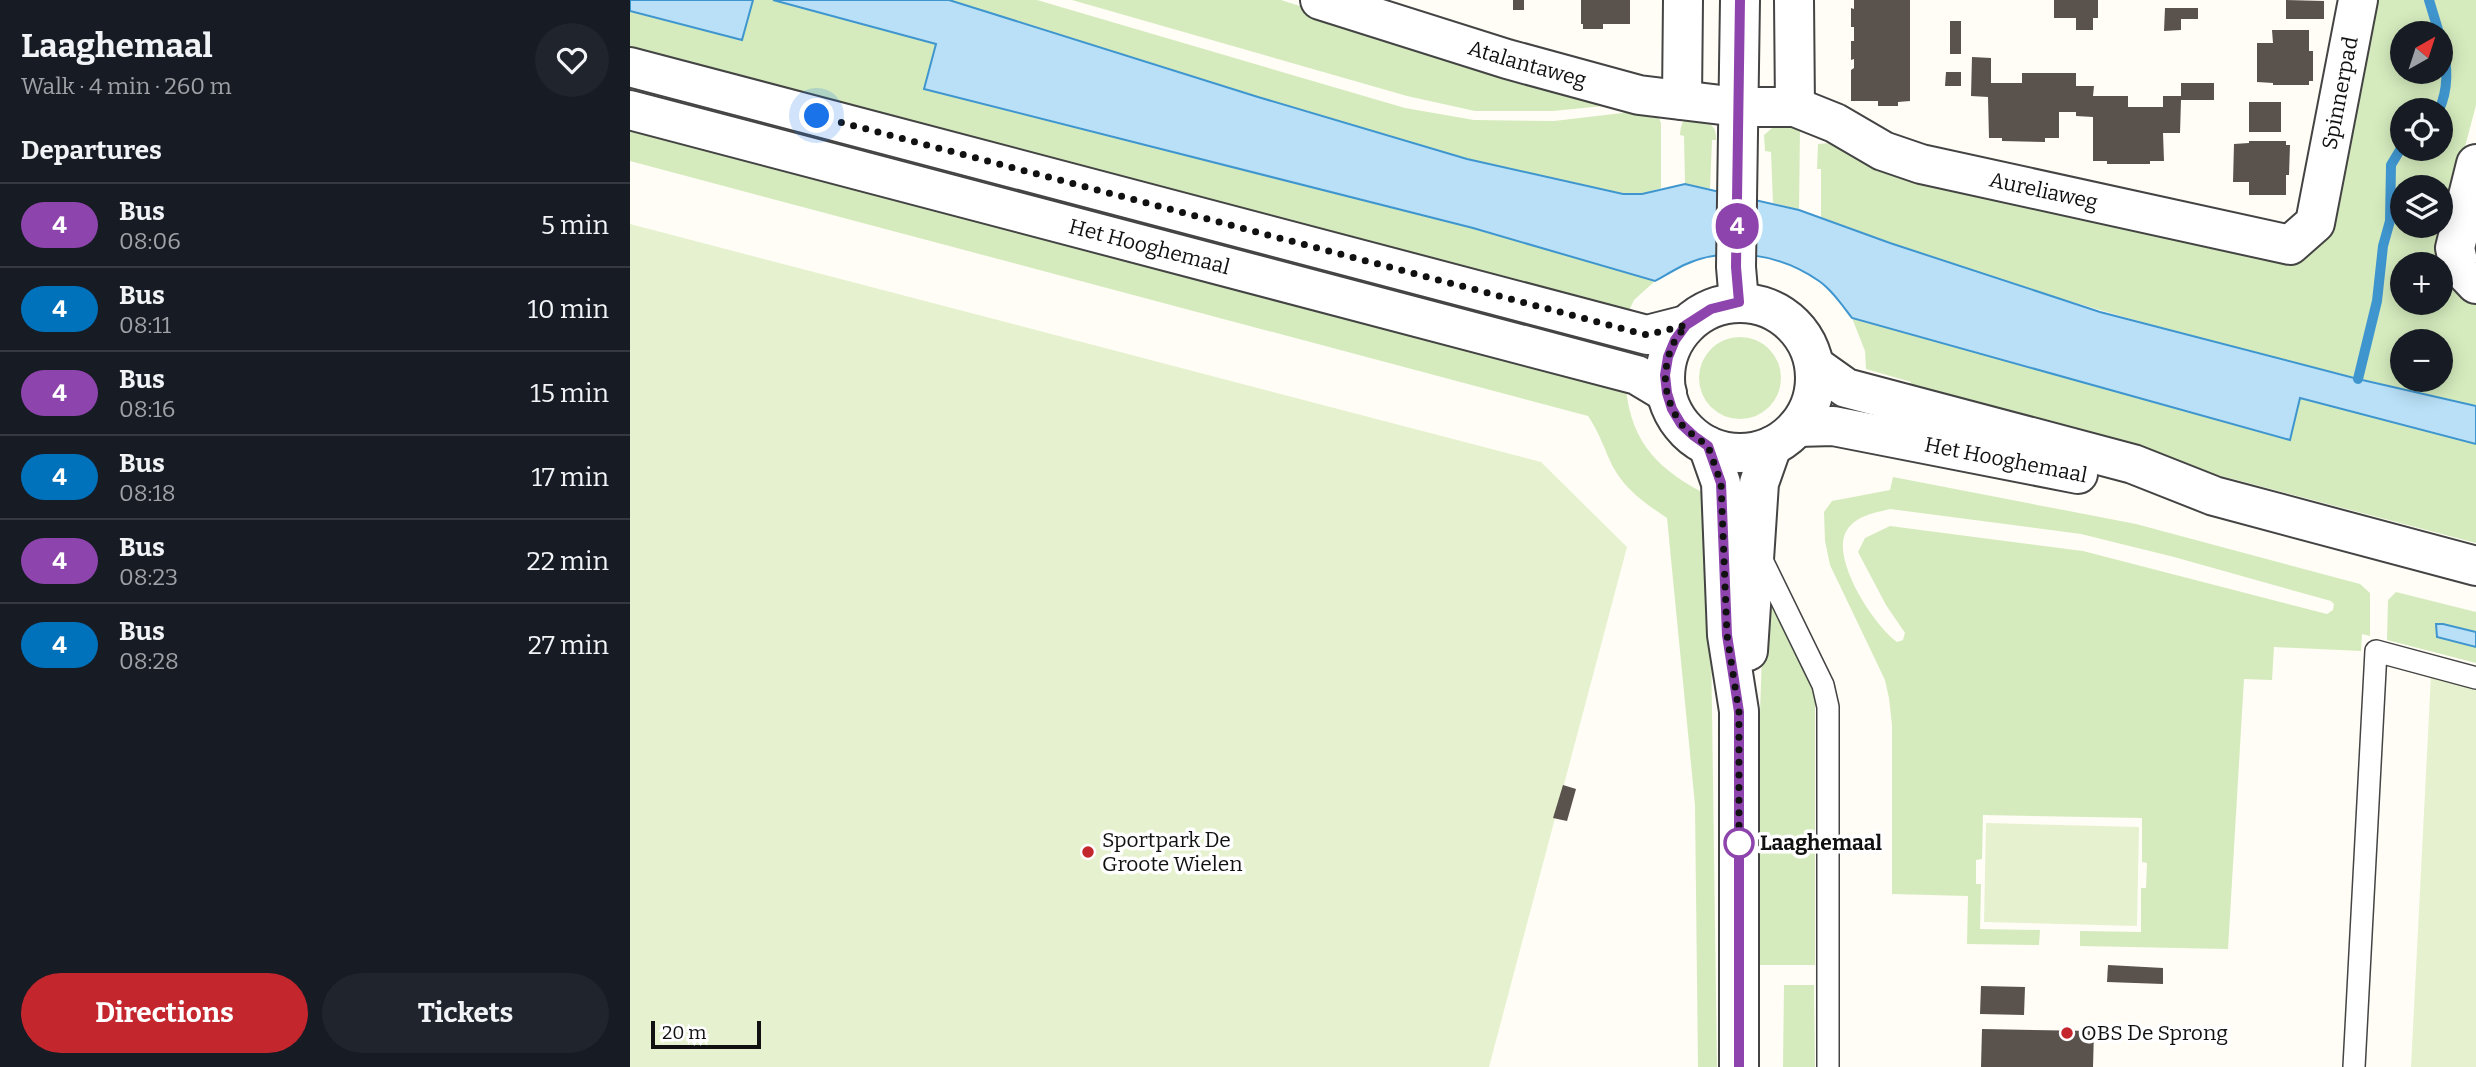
<!DOCTYPE html>
<html lang="en">
<head>
<meta charset="utf-8">
<style>
	body { margin:0; font-family:Bitter,serif; background:#20242c; color:#f1f3f6; height:100vh; display:flex; flex-direction:column; font-size:26px; white-space:nowrap }
	* { box-sizing:border-box; margin:0 }
	p { font-size:23px; color:#9ea1a6 }
	.icon { flex:none; width:38px; height:38px; fill:none; stroke:currentColor; stroke-width:2; stroke-linecap:round; stroke-linejoin:round }
	.map { position:relative; flex:1; overflow:hidden }
	.details { display:flex; flex-direction:column; background:#171b24; width:630px }
	.details>* { flex:none }
	.badge { padding:0 14px; border-radius:23px; font-size:24px; line-height:46px }
	.needle { width:46px; rotate:39deg }
	.fabs { position:absolute; left:1760px; top:21px; display:grid; gap:14px }
	.fabs a { display:grid; place-items:center; width:63px; height:63px; border-radius:50%; background:#171b24; box-shadow:0 4px 18px #0003; font-size:35px }
	.scale { position:absolute; left:21px; bottom:18px; width:110px; box-sizing:border-box; padding-left:7px; border:4px solid #111; border-top:0; font-size:19px; line-height:24px; white-space:nowrap; color:#111; -webkit-text-stroke:5px #fff; paint-order:stroke }
	.you { position:absolute; width:35px; height:35px; margin:-18px; border:5px solid #fff; border-radius:50%; background:#1a73e8; box-shadow:0 0 0 10px #1a73e833 }
	.map>.badge { position:absolute; translate:-50% -50%; box-shadow:0 0 0 4px #fff }
	h2 { padding:0 21px; font-size:26px; line-height:63px }
	.round { display:grid; place-items:center; flex:none; width:74px; height:74px; border-radius:37px; background:#20242c }
	.summary { display:flex; align-items:center; justify-content:space-between; height:119px; padding:0 21px }
	h1 { font-size:33px; font-weight:700; line-height:52px }
	.primary-button { display:flex; gap:14px; margin-top:auto; padding:14px 21px }
	.primary-button a { flex:1; height:80px; border-radius:42px; background:#c4262e; color:#fff; font-size:28px; font-weight:700; line-height:80px; text-align:center }
	.primary-button a+a { background:#20242c; color:#f1f3f6 }
	ul { padding:0; list-style:none }
	li { display:flex; align-items:center; gap:21px; height:84px; padding:0 21px; border-top:2px solid #363941 }
	li div { flex:1 }
	li b { display:block; font-size:26px }
	li em { font-style:normal }
	li .badge { min-width:77px; font-weight:700; text-align:center }
	main { display:flex; flex:1; min-height:0 }
	.map>svg:first-child { display:block }
	.green { fill:#d5ebbd; fill-rule:evenodd }
	.pitch { fill:#e6f2cf }
	.water { fill:#b9e0f7; stroke:#3f96cf; stroke-width:2 }
	.lines { fill:none; stroke-linecap:round; stroke-linejoin:round }
	.stream { stroke:#3f96cf; stroke-width:10 }
	.building { fill:#5a524d }
	.service-casing { stroke:#444; stroke-width:24 }
	.minor-casing { stroke:#444; stroke-width:42 }
	.tertiary-casing { stroke:#444; stroke-width:42 }
	.service { stroke:#fff; stroke-width:21 }
	.minor { stroke:#fff; stroke-width:38 }
	.tertiary { stroke:#fff; stroke-width:38 }
	.line-casing { stroke:#fff; stroke-width:16 }
	.line { stroke:#8e44ad; stroke-width:10 }
	.walk { stroke:#111; stroke-width:7; stroke-dasharray:0 12.6 }
	.stop-dot { fill:#fff; stroke:#8e44ad; stroke-width:3.5 }
	.poi-dot { fill:#c4262e; stroke:#fff; stroke-width:2.5 }
	.labels { text-anchor:middle; stroke-width:7; stroke-linejoin:round; paint-order:stroke }
	.street-label { font-size:21px; fill:#111; stroke:#fff }
	.poi-label { font-size:21px; fill:#111; stroke:#fff; text-anchor:start }
	.stop-label { font-size:21px; font-weight:bold; fill:#111; stroke:#fff; text-anchor:start }
</style>
</head>
<body>
<main>
<section class="details">
<div class="summary"><div><h1>Laaghemaal</h1><p>Walk · 4 min · 260 m</p></div><a class="round"><svg class="icon" aria-label="heart" viewBox="0 0 24 24"><path d="M12 20l-8-8c-3-5 5-10 8-4 3-6 11-1 8 4z"/></svg></a></div>
<h2>Departures</h2>
<ul>
<li><span class="badge" style="background:#8e44ad;color:#fff">4</span><div><b>Bus</b><p>08:06</p></div><em>5 min</em></li>
<li><span class="badge" style="background:#0072bc;color:#fff">4</span><div><b>Bus</b><p>08:11</p></div><em>10 min</em></li>
<li><span class="badge" style="background:#8e44ad;color:#fff">4</span><div><b>Bus</b><p>08:16</p></div><em>15 min</em></li>
<li><span class="badge" style="background:#0072bc;color:#fff">4</span><div><b>Bus</b><p>08:18</p></div><em>17 min</em></li>
<li><span class="badge" style="background:#8e44ad;color:#fff">4</span><div><b>Bus</b><p>08:23</p></div><em>22 min</em></li>
<li><span class="badge" style="background:#0072bc;color:#fff">4</span><div><b>Bus</b><p>08:28</p></div><em>27 min</em></li>
</ul>
<div class="primary-button"><a>Directions</a><a>Tickets</a></div>
</section>
<div class="map">
<svg width="1846" height="1067" viewBox="0 0 1846 1067">
	<rect width="100%" height="100%" fill="#fffdf5"/>
	<g class="green">
		<path d="M 123,0 L 143,0 L 306,44 L 294,88 L 843,228 L 1025,281 L 1004,300 L 996,317 L 0,55 L 0,11 L 112,40 Z"/>
		<path d="M 319,0 L 407,0 L 775,108 L 844,120 L 924,121 L 1018,110 L 1027,113 L 1031,123 L 1031,188 L 1012,194 L 993,194 L 837,159 L 628,97 Z"/>
		<path d="M 442,0 L 651,0 L 864,68 L 993,104 L 923,111 L 845,111 L 777,96 Z"/>
		<path d="M 1740,0 L 1846,0 L 1846,105 L 1807,254 L 1811,264 L 1773,264 L 1773,303 L 1811,303 L 1811,265 L 1846,299 L 1846,406 C 1624,355 1404,298 1191,217 L 1191,169 L 1187,169 L 1188,144 L 1214,142 L 1667,248 ZM 1773,33 L 1811,33 L 1811,72 L 1773,72 ZM 1773,110 L 1811,110 L 1811,149 L 1773,149 ZM 1773,187 L 1811,187 L 1811,226 L 1773,226 ZM 1773,341 L 1811,341 L 1811,380 L 1773,380 Z"/>
		<path d="M 0,76 L 993,339 L 989,355 L 0,93 Z"/>
		<path d="M 1059,118 C 1075,120 1087,122 1086,140 L 1082,140 L 1080,189 L 1055,184 L 1054,136 L 1050,135 C 1051,126 1051,121 1059,118 Z"/>
		<path d="M 0,123 L 996,389 C 1002,446 1031,471 1079,496 L 1087,1067 L 1068,1067 L 1065,805 L 1037,518 C 1016,504 994,489 982,465 C 974,448 969,432 958,416 L 0,161 Z"/>
		<path d="M 1148,123 L 1170,127 L 1169,210 L 1143,203 L 1141,152 L 1135,151 L 1134,135 Z"/>
		<path d="M 1222,318 L 1660,440 L 1670,398 L 1846,444 L 1846,543 L 1279,394 L 1281,382 L 1236,369 L 1235,351 Z"/>
		<circle cx="1110" cy="378" r="41"/>
		<path d="M 1263,477 L 1506,524 L 1730,584 L 1740,593 L 1740,636 L 1732,634 L 1731,651 L 1644,647 L 1642,680 L 1614,679 L 1598,949 L 1450,946 L 1450,931 L 1511,932 L 1511,888 L 1516,888 L 1517,863 L 1512,862 L 1512,818 L 1353,815 L 1352,859 L 1346,860 L 1346,884 L 1351,884 L 1350,929 L 1410,930 L 1409,945 L 1337,944 L 1338,896 L 1262,894 L 1262,725 L 1259,698 L 1255,680 L 1200,565 L 1195,541 L 1194,512 L 1202,501 L 1260,490 ZM 1260,509 L 1451,534 L 1544,557 L 1701,601 L 1704,604 L 1703,610 L 1697,614 L 1453,551 L 1260,526 L 1235,538 L 1228,552 L 1256,605 L 1275,633 L 1273,640 L 1267,642 C 1244,626 1199,557 1217,530 C 1227,515 1245,513 1260,509 Z"/>
		<path d="M 1766,592 L 1846,612 L 1846,632 L 1813,624 L 1807,637 L 1846,647 L 1846,663 L 1757,640 L 1758,600 Z"/>
		<path d="M 1134,593 L 1137,593 L 1182,688 L 1185,702 L 1185,965 L 1130,965 L 1130,714 Z"/>
		<path d="M 1154,985 L 1184,985 L 1185,1067 L 1153,1067 Z"/>
	</g>
	<g class="pitch">
		<path d="M 0,224 L 911,462 L 997,547 L 859,1067 L 0,1067 Z"/>
		<path d="M 1802,655 L 1846,667 L 1846,1067 L 1781,1067 Z"/>
		<path d="M 1356,823 L 1509,827 L 1507,926 L 1354,922 Z"/>
	</g>
	<g class="water">
		<path d="M 0,0 L 123,0 L 112,40 L 0,11 Z"/>
		<path d="M 143,0 L 319,0 L 628,97 L 837,159 L 993,194 L 1012,194 L 1055,184 L 1169,210 L 1260,243 L 1470,312 L 1728,379 L 1846,406 L 1846,444 L 1670,398 L 1660,440 L 1222,318 C 1212,305 1202,290 1189,281 C 1150,254 1098,245 1054,265 C 1044,270 1034,276 1025,281 L 843,228 L 294,89 L 306,44 Z"/>
		<path d="M 1806,624 L 1813,624 L 1846,632 L 1846,647 L 1807,637 Z"/>
	</g>
	<g class="lines">
		<g class="stream">
			<path d="M 1799,0 L 1809,33"/>
			<path d="M 1809,110 C 1819,88 1818,65 1811,42"/>
			<path d="M 1728,379 L 1747,301 L 1753,246 L 1760,221 L 1761,165 L 1773,145"/>
		</g>
	</g>
	<g class="building">
		<rect x="883" y="0" width="11" height="10"/>
		<path d="M 951,0 L 1000,0 L 1000,24 L 973,24 L 973,29 L 953,29 L 953,24 L 951,24 Z"/>
		<path d="M 1224,0 L 1280,0 L 1280,101 L 1268,102 L 1268,106 L 1248,106 L 1248,101 L 1221,101 L 1221,70 L 1224,68 L 1224,59 L 1221,60 L 1221,41 L 1224,41 L 1224,27 L 1221,27 L 1221,8 L 1224,9 Z"/>
		<path d="M 1424,0 L 1468,0 L 1468,18 L 1463,18 L 1463,30 L 1446,30 L 1446,18 L 1424,18 Z"/>
		<path d="M 1656,0 L 1694,1 L 1694,19 L 1656,19 Z"/>
		<path d="M 1535,8 L 1568,8 L 1568,19 L 1551,19 L 1551,30 L 1534,31 Z"/>
		<rect x="1320" y="21" width="11" height="33"/>
		<path d="M 1642,30 L 1679,30 L 1679,51 L 1683,51 L 1683,81 L 1679,81 L 1679,85 L 1643,85 L 1643,83 L 1627,82 L 1627,43 L 1643,43 Z"/>
		<path d="M 1342,57 L 1361,58 L 1361,83 L 1392,83 L 1392,73 L 1446,73 L 1446,86 L 1464,86 L 1463,96 L 1498,96 L 1498,107 L 1533,107 L 1533,96 L 1551,96 L 1551,83 L 1584,83 L 1584,100 L 1551,100 L 1550,133 L 1533,133 L 1534,161 L 1520,161 L 1520,164 L 1477,164 L 1477,161 L 1463,161 L 1463,117 L 1446,116 L 1446,112 L 1429,112 L 1429,138 L 1415,138 L 1415,142 L 1372,141 L 1372,138 L 1359,138 L 1358,97 L 1341,96 Z"/>
		<path d="M 1316,72 L 1331,72 L 1331,86 L 1315,86 Z"/>
		<rect x="1619" y="102" width="32" height="30"/>
		<path d="M 1619,141 L 1656,141 L 1656,145 L 1660,145 L 1659,175 L 1656,175 L 1656,195 L 1619,195 L 1619,182 L 1603,182 L 1604,144 L 1619,143 Z"/>
		<path d="M 933,785 L 946,789 L 937,821 L 923,818 Z"/>
		<path d="M 1478,965 L 1533,968 L 1533,984 L 1477,982 Z"/>
		<path d="M 1351,986 L 1395,987 L 1394,1015 L 1350,1014 Z"/>
		<path d="M 1352,1029 L 1464,1031 L 1463,1067 L 1351,1067 Z"/>
	</g>
	<g class="lines">
		<defs>
			<g id="service">
				<path d="M 1130,556 L 1193,685 L 1198,707 L 1198,1067"/>
				<path d="M 1724,1067 L 1746,651 L 1846,678"/>
			</g>
			<g id="minor">
				<path id="s1" d="M 690,0 L 877,59 L 1009,95 L 1108,107 L 1165,107 L 1205,123 L 1253,151 L 1291,164 L 1660,245 L 1685,223 L 1728,0"/>
				<path d="M 1164,0 L 1165,107"/>
				<path d="M 1052,100 L 1053,0"/>
				<path d="M 1846,164 L 1825,248 L 1829,266 L 1846,284"/>
				<path d="M 1109,302 L 1106,267 L 1110,0"/>
				<path d="M 1185,366 L 1216,388 L 1503,464 L 1584,496 L 1846,566"/>
				<path d="M 1167,427 L 1203,426 L 1448,474"/>
			</g>
			<g id="tertiary">
				<path d="M 0,67 L 1017,335 L 1056,325"/>
				<path id="s2" d="M 0,110 L 1007,375 L 1037,393"/>
				<circle cx="1110" cy="378" r="75"/>
				<path d="M 1078,446 L 1091,483 L 1097,635 L 1109,711 L 1109,1067"/>
				<path d="M 1118,651 L 1129,483 L 1142,446"/>
			</g>
		</defs>
		<use href="#service" class="service-casing"/>
		<use href="#minor" class="minor-casing"/>
		<use href="#tertiary" class="tertiary-casing"/>
		<use href="#service" class="service"/>
		<use href="#minor" class="minor"/>
		<use href="#tertiary" class="tertiary"/>
	</g>
	<g class="lines">
		<defs>
			<path id="line" d="M 1109,1067 L 1109,712 L 1097,635 L 1091,483 L 1078,446 L 1064,436 L 1051,424 L 1042,409 L 1037,393 L 1035,375 L 1038,357 L 1045,340 L 1056,325 L 1081,309 L 1109,302 L 1106,267 L 1110,0"/>
		</defs>
		<use href="#line" class="line-casing"/>
		<use href="#line" class="line"/>
		<path class="walk" d="M 187,116 L 1017,335 L 1056,325 L 1045,340 L 1038,357 L 1035,375 L 1037,393 L 1042,409 L 1051,424 L 1064,436 L 1078,446 L 1091,483 L 1097,635 L 1109,712 L 1109,848 L 1109,843"/>
	</g>
	<circle class="stop-dot" cx="1109" cy="843" r="14"/>
	<g class="poi-dot">
		<circle cx="458" cy="852" r="7"/>
		<circle cx="1437" cy="1033" r="7"/>
	</g>
	<g class="labels">
		<g class="street-label">
			<text dy="7" stroke="none"><textPath href="#s1" startOffset="217">Atalantaweg</textPath></text>
			<text dy="7" stroke="none"><textPath href="#s1" startOffset="1172">Spinnerpad</textPath></text>
			<text dy="7" stroke="none"><textPath href="#s1" startOffset="754">Aureliaweg</textPath></text>
			<text dy="7" stroke="none"><textPath href="#s2" startOffset="537">Het Hooghemaal</textPath></text>
			<text transform="translate(1376 460) rotate(11)" y="7">Het Hooghemaal</text>
		</g>
		<g class="poi-label">
			<text x="472" y="847">Sportpark De<tspan x="472" dy="24">Groote Wielen</tspan></text>
			<text x="1451" y="1040">OBS De Sprong</text>
		</g>
		<g class="stop-label">
			<text x="1130" y="850">Laaghemaal</text>
		</g>
	</g>
</svg>
<div class="fabs">
<a><svg class="needle" viewBox="-14 -14 28 28"><path d="M0-13l5 13h-10z" fill="#e53935"/><path d="M0 13l5-13h-10z" fill="#9ea1a6"/></svg></a>
<a><svg class="icon" aria-label="locate" viewBox="0 0 24 24"><circle cx="12" cy="12" r="6"/><path d="M12 2v4M12 18v4M2 12h4M18 12h4"/></svg></a>
<a><svg class="icon" aria-label="layers" viewBox="0 0 24 24"><path d="M12 4l9 5-9 5-9-5zM3 14l9 5 9-5"/></svg></a>
<a>+</a>
<a>−</a>
</div>
<div class="scale">20 m</div>
<div class="you" style="left:187px;top:116px"></div>
<b class="badge" style="left:1107px;top:226px;background:#8e44ad;color:#fff">4</b>
</div>
</main>
</body>
</html>
